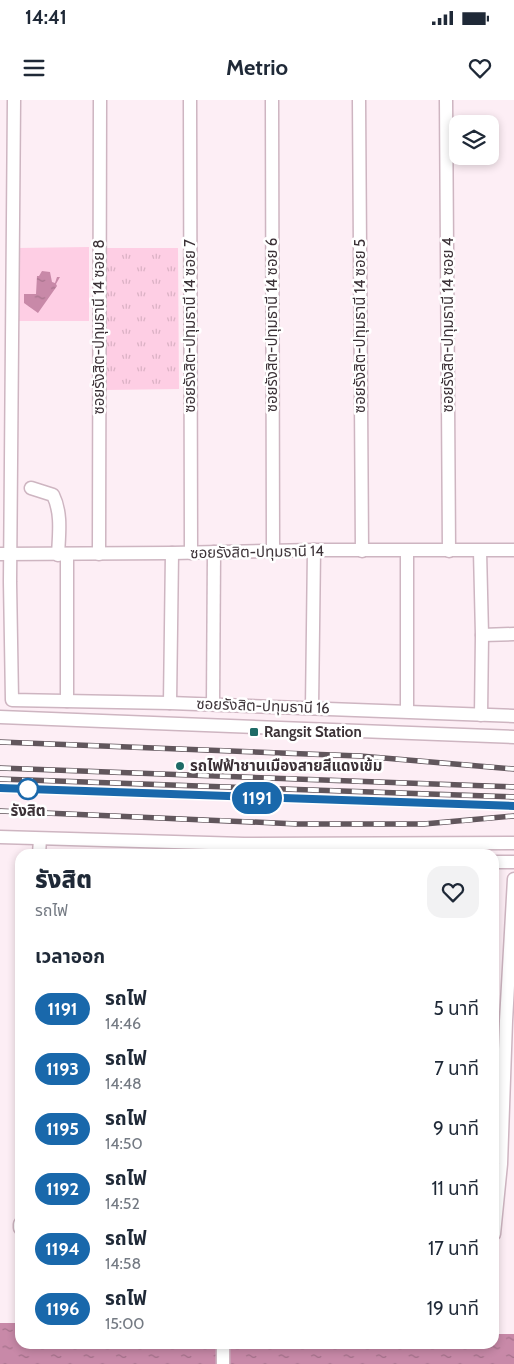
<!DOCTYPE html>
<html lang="th">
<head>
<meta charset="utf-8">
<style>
	body { margin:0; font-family:Cabin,"Noto Sans Thai",sans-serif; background:#f2f2f3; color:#1f2937; height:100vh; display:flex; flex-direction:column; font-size:19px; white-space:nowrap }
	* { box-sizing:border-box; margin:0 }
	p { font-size:16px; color:#747a83 }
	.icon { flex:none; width:28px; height:28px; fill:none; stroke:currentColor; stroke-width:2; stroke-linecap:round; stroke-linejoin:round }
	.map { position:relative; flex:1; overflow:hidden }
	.side { position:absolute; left:15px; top:749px; width:484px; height:500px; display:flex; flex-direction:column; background:#fff; border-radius:15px; box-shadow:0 2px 8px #0003 }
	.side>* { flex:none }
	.badge { padding:0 10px; border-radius:16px; font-size:18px; line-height:32px }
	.tools { position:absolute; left:449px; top:15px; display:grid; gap:10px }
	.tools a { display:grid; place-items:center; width:50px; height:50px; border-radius:10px; background:#fff; box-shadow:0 2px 8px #0003; font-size:25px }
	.map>.badge { position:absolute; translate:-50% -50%; box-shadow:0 0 0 2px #fff }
	h2 { padding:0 20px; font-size:19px; line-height:45px }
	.round { display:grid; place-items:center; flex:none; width:52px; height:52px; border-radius:15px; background:#f2f2f3 }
	.overview { display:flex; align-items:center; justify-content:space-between; height:85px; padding:0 20px }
	h1 { font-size:24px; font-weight:800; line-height:38px }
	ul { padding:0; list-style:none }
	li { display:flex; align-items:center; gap:15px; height:60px; padding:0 20px }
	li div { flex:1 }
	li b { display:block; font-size:19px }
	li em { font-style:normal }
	li .badge { min-width:55px; font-weight:700; text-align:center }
	.status { display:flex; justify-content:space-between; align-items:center; height:35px; padding:0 25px; background:#fff; direction:ltr }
	.status svg { height:14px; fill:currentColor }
	header { display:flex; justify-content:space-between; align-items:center; height:65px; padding:0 20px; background:#fff; font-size:22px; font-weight:800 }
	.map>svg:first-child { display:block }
	.grass { fill:url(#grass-tufts) }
	.green { fill:#fecee4 }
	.water { fill:url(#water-ripples) }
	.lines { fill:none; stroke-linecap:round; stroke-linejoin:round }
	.street-casing { stroke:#ceb5c1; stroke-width:15 }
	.street { stroke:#fff; stroke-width:12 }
	.rail-casing { stroke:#61565c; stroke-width:5.5 }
	.rail { stroke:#fff; stroke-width:4; stroke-dasharray:11; stroke-linecap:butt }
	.line-casing { stroke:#fff; stroke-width:11 }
	.line { stroke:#1968ab; stroke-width:8 }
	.poi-dot { fill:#1e6a66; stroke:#fff; stroke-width:2 }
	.stop-dot { fill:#fff; stroke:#1968ab; stroke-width:2.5 }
	.labels { text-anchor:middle; stroke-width:5; stroke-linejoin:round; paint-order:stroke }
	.street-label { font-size:15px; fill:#3c3237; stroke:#fff }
	.poi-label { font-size:15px; font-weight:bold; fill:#3c3237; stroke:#fff; text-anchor:start }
	.stop-label { font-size:15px; font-weight:bold; fill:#3c3237; stroke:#fff }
</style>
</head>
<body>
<div class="status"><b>14:41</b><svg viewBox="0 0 49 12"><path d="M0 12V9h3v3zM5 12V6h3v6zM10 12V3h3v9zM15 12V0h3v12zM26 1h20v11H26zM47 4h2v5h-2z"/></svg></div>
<header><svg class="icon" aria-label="menu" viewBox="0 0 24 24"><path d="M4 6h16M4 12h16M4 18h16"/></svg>Metrio<svg class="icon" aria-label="heart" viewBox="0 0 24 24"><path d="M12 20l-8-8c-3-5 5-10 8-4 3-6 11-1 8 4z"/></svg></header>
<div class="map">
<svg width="514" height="1264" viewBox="0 0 514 1264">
	<defs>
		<pattern id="grass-tufts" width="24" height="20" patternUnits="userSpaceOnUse" patternTransform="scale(1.25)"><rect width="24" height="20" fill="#fecee4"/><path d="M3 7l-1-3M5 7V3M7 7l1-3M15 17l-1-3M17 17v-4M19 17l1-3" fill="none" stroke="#dbb1c4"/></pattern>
		<pattern id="water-ripples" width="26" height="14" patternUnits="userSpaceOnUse" patternTransform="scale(1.25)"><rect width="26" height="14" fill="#c889a8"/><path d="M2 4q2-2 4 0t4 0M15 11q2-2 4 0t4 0" fill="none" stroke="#a4718a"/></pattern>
	</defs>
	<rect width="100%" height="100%" fill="#fdeef5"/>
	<path class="grass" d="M 105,148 L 178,148 L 179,289 L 106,290 Z"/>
	<path class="green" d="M 89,147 L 89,221 L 18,221 L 17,148 Z"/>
	<g class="water">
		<path d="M 42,171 L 50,172 L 52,182 L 55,183 L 57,177 L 60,177 L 56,184 L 57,186 L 38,213 L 24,203 L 24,194 L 36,194 L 37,176 L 39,176 Z"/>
		<path d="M 0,1223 L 20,1223 L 20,1244 L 494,1244 L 494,1234 L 514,1234 L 514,1264 L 0,1264 Z"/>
	</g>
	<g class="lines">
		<defs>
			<g id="street">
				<path d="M 14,0 L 10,482 L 12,600 L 170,603 L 514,616"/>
				<path d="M 190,0 L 191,453"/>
				<path d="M 272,0 L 273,451"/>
				<path d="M 359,0 L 362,451"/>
				<path d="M 446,0 L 449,451"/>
				<path d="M 31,388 L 53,395 C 62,413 59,434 58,455"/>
				<path d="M 480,451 L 482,535 L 481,615"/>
				<path d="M 0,454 L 172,453 L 314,450 L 514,450"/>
				<path d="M 67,454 L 67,601"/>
				<path d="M 99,454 L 100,0"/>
				<path d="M 482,535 L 514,534"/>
				<path d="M 170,603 L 172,453"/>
				<path d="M 213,604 L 214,452"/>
				<path d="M 312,607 L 314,450"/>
				<path d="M 407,611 L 407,451"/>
				<path d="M 0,617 L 514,637"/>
				<path d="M 0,737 L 244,744 L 514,743"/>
				<path d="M 39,754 L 40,739"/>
				<path d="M 494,762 L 514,762"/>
				<path d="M 20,1124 L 20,1128"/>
				<path d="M 494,1134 L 501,1064 L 506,921 L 514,779"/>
				<path d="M 223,1264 L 223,1244"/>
			</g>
		</defs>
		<use href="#street" class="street-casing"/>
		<use href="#street" class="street"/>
		<defs>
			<g id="rail">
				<path d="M 0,642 L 360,656 L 514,669"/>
				<path d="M 0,668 L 514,687"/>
				<path d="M 0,679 L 514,697"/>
				<path d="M 0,688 L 514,706"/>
				<path d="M 0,711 L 297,724 L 424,724 L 514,716"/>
			</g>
		</defs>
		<use href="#rail" class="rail-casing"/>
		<use href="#rail" class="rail"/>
	</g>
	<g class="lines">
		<defs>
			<path id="line" d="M 0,688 L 514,706"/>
		</defs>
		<use href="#line" class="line-casing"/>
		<use href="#line" class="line"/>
	</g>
	<g class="poi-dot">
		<rect x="249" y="627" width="10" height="10" rx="2.5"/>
		<circle cx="180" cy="666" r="5"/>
	</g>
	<circle class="stop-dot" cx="28" cy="689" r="10"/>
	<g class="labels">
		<g class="street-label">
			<text transform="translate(272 225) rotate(-90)" y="5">ซอยรังสิต-ปทุมธานี 14 ซอย 6</text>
			<text transform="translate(448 225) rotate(-90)" y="5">ซอยรังสิต-ปทุมธานี 14 ซอย 4</text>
			<text transform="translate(190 226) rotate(-90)" y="5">ซอยรังสิต-ปทุมธานี 14 ซอย 7</text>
			<text transform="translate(360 226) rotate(-90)" y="5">ซอยรังสิต-ปทุมธานี 14 ซอย 5</text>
			<text transform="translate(99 227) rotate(-90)" y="5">ซอยรังสิต-ปทุมธานี 14 ซอย 8</text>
			<text transform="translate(257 452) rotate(-1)" y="5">ซอยรังสิต-ปทุมธานี 14</text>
			<text transform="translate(263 606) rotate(2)" y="5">ซอยรังสิต-ปทุมธานี 16</text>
		</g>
		<g class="poi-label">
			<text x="264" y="637">Rangsit Station</text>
			<text x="190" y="671">รถไฟฟ้าชานเมืองสายสีแดงเข้ม</text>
		</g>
		<g class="stop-label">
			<text x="28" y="716">รังสิต</text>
		</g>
	</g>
</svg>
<div class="tools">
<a><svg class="icon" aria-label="layers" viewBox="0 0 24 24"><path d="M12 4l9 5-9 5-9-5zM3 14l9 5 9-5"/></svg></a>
</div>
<b class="badge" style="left:257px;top:698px;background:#1968ab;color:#fff">1191</b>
<section class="side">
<div class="overview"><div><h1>รังสิต</h1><p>รถไฟ</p></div><a class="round"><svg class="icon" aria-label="heart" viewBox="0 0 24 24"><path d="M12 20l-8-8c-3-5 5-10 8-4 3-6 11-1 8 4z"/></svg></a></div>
<h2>เวลาออก</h2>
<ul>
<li><span class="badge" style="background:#1968ab;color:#fff">1191</span><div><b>รถไฟ</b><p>14:46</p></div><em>5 นาที</em></li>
<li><span class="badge" style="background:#1968ab;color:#fff">1193</span><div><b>รถไฟ</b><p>14:48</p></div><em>7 นาที</em></li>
<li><span class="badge" style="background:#1968ab;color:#fff">1195</span><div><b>รถไฟ</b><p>14:50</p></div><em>9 นาที</em></li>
<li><span class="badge" style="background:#1968ab;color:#fff">1192</span><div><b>รถไฟ</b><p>14:52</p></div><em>11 นาที</em></li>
<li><span class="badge" style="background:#1968ab;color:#fff">1194</span><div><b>รถไฟ</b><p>14:58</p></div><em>17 นาที</em></li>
<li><span class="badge" style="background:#1968ab;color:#fff">1196</span><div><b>รถไฟ</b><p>15:00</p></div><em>19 นาที</em></li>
</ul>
</section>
</div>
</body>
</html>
